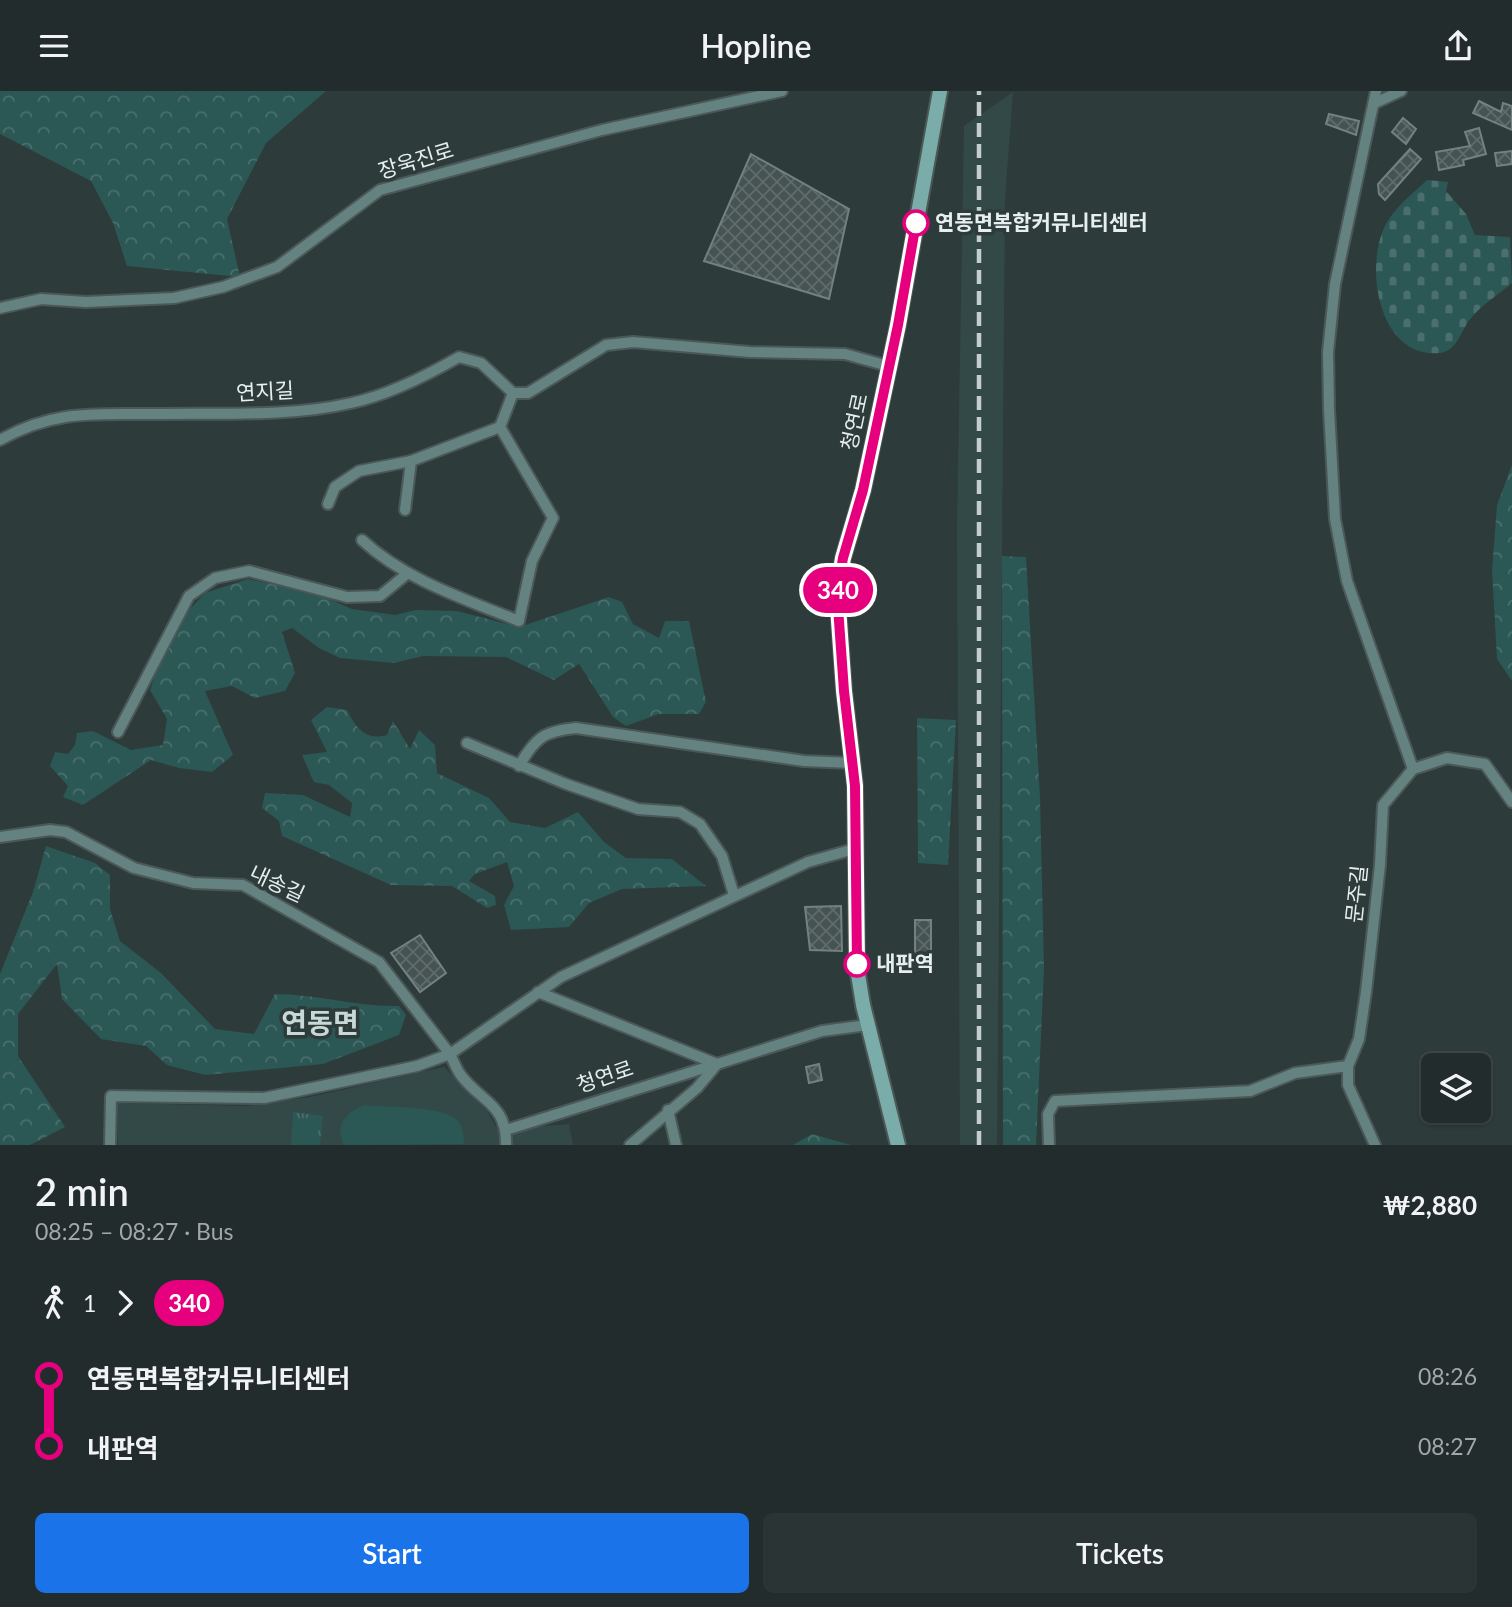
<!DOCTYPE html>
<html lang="en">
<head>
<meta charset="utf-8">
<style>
	body { margin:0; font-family:Lato,"Noto Sans KR",sans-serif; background:#2a3434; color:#f1f3f6; height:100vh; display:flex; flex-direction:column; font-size:26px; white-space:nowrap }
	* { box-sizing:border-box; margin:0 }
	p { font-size:23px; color:#a2a7a9 }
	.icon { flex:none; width:38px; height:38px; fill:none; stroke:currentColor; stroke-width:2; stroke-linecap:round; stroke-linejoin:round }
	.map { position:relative; height:1054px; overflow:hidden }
	.details { display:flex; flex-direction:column; background:#222c2c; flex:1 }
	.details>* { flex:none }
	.badge { padding:0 14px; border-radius:23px; font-size:24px; line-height:46px }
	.controls { position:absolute; left:1421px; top:962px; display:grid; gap:14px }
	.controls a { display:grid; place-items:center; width:70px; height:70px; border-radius:10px; background:#222c2c; box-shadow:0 2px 5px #0004,0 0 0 2px #3f4848; font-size:35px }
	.map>.badge { position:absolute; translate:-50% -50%; box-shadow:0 0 0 4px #fff }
	.legs { display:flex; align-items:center; gap:10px; height:77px; padding:0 35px; font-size:23px }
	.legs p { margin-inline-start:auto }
	.headline { display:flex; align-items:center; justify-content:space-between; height:119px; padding:0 35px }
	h1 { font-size:38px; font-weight:600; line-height:52px }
	.cta { display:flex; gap:14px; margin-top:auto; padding:14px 35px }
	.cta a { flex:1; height:80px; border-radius:10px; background:#1a73e8; color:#fff; font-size:28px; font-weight:600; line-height:80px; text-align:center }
	.cta a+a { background:#2a3434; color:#f1f3f6 }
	ul { padding:0 35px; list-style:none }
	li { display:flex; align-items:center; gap:24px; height:70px; font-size:26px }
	li i { display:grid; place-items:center; width:10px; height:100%; margin:0 9px; background:currentColor }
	li i::after { content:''; width:18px; height:18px; margin:-9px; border:5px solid; border-radius:50%; background:#222c2c }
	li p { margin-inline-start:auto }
	li:first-child i { background:linear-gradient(#0000 50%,currentColor 0) }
	li:last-child i { background:linear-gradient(currentColor 50%,#0000 0) }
	header { display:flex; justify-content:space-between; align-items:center; height:91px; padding:0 35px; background:#222c2c; font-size:32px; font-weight:600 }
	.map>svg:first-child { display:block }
	.built { fill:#334948 }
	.grass { fill:#2b5755 }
	.forest { fill:url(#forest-crowns) }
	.cemetery { fill:url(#cemetery-stones) }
	.park { fill:url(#park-tufts) }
	.building { fill:url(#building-cross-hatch); stroke:#728281; stroke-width:2 }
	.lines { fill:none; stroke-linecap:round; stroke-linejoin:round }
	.street-casing { stroke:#4b5857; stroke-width:14 }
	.secondary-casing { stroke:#4b5857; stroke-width:18 }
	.street { stroke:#638280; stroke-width:10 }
	.secondary { stroke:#7aaca9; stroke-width:14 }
	.rail { stroke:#c5cece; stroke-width:4.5; stroke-dasharray:14 7; stroke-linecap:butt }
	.line-1-casing { stroke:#fff; stroke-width:16 }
	.line-1 { stroke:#e6007e; stroke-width:10 }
	.stop-1-dot { fill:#fff; stroke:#e6007e; stroke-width:3.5 }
	.labels { text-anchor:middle; stroke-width:7; stroke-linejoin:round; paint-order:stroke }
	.street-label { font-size:21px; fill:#e6eeee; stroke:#2d3b3a }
	.stop-label { font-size:21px; font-weight:bold; fill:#e6eeee; stroke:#2d3b3a; text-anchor:start }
	.district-label { font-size:28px; font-weight:bold; fill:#c8d8d7; stroke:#2d3b3a }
</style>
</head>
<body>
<header><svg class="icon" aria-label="menu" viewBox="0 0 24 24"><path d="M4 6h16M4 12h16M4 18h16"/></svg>Hopline<svg class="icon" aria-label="share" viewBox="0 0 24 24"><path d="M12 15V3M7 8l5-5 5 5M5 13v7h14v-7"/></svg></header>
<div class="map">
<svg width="1512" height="1054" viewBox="0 0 1512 1054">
	<defs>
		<pattern id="forest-crowns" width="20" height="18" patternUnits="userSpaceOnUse" patternTransform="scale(1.75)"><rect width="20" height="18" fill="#2b5755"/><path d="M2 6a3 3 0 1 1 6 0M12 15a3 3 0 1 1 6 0" fill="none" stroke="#4a6f6e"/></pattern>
		<pattern id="cemetery-stones" width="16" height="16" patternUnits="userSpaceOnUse" patternTransform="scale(1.75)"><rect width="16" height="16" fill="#2b5755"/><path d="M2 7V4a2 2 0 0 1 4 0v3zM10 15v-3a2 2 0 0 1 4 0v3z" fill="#4a6f6e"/></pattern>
		<pattern id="park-tufts" width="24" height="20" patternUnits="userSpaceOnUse" patternTransform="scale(1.75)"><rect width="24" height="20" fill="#2b5755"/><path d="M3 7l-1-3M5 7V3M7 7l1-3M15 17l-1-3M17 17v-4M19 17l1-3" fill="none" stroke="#4a6f6e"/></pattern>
		<pattern id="building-cross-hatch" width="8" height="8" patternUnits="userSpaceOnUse" patternTransform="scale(1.75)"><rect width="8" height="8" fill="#455352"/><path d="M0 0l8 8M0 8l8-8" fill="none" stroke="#606c6b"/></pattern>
	</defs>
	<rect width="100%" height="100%" fill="#2d3b3a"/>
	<g class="built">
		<path d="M 1013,1 L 1005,108 L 997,1054 L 960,1054 L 957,438 L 964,35 Z"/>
		<path d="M 444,976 L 487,1020 L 498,1039 L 569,1033 L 573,1054 L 118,1054 L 117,1012 L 247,1015 L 310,1006 Z"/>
	</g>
	<path class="grass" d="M 364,1014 C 384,1016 442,1015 456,1028 C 463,1034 464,1044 464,1053 L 344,1054 C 334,1034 346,1022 364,1014 Z"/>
	<g class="forest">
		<path d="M 0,0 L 326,0 L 266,52 L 227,128 L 240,186 L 127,175 L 113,132 L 91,90 L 0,43 Z"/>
		<path d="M 1512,374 L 1512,590 L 1497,568 L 1492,479 L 1497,414 Z"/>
		<path d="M 1002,465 L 1026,466 L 1040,706 L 1044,878 L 1036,1054 L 1003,1054 Z"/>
		<path d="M 248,488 L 315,502 L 352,518 L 395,524 L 416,519 L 457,520 L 519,536 L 609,506 L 622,511 L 633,533 L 659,547 L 665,530 L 689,530 L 706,611 L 699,623 L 659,623 L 626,635 L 613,626 L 579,573 L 554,589 L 506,566 L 423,565 L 394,572 L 340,567 L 319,557 L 292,537 L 282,541 L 295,582 L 285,600 L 255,607 L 232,595 L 205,600 L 233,664 L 212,681 L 179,677 L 151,669 L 83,714 L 63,706 L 68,695 L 50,675 L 55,661 L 68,663 L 75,654 L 77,642 L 93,640 L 131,659 L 163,654 L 167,628 L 150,599 L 170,539 L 205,502 Z"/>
		<path d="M 327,616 L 347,619 C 356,637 366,650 387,644 L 393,630 L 410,658 L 419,639 L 435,654 L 437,682 L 489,707 L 510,731 L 545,737 L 578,721 L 604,751 L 626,767 L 672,768 L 706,795 L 622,798 L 589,812 L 569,836 L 511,839 L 504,814 L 514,795 L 507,771 L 475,783 L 469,790 L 495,805 L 496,814 L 487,817 L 452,795 L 391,794 L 282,745 L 279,730 L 262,717 L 265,702 L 303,704 L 350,726 L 352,712 L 329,694 L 314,691 L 302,664 L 327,661 L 311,629 Z"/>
		<path d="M 917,627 L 956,629 L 948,774 L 918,772 Z"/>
		<path d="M 46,755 L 95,772 L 110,784 L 110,818 L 120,850 L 161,882 L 215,938 L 254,943 L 275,903 C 317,903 357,916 399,915 L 406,924 L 399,944 L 323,973 L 205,984 L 167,974 L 146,955 L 101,948 L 62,908 L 57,873 L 18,923 L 18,965 L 65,1036 L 30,1054 L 0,1054 L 0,883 L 33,801 Z"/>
		<path d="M 812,1043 L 851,1054 L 793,1054 Z"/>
	</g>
	<path class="cemetery" d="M 1427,89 L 1448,91 L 1446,100 L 1466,123 L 1475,144 L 1510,146 L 1512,192 C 1498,204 1478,216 1468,231 C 1460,243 1456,260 1440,262 C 1381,268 1366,184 1382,142 C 1390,120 1410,105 1427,89 Z"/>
	<path class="park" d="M 293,1021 L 323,1025 L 320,1054 L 291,1054 Z"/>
	<g class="building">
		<path d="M 1479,10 L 1501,21 L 1503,12 L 1512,15 L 1512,39 L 1473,22 Z"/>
		<path d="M 1329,23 L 1359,30 L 1356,44 L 1326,33 Z"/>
		<path d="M 1403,27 L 1416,38 L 1406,53 L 1392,41 Z"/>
		<path d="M 1479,37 L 1486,63 L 1463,69 L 1464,74 L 1439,79 L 1436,61 L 1470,55 L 1465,41 Z"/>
		<path d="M 1410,58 L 1421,68 L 1385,109 L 1379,103 L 1378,93 Z"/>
		<path d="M 1512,60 L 1512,73 L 1497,75 L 1495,62 Z"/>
		<path d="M 751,63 L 849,118 L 829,208 L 704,170 Z"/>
		<path d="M 841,815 L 842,860 L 810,859 L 805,816 Z"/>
		<rect x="915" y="829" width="16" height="42"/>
		<path d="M 420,844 L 446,882 L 420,901 L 391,862 Z"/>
		<path d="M 819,973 L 822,989 L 809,992 L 806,976 Z"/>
	</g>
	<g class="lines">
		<defs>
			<g id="street">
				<path d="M 1376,0 L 1335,193 L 1328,261 L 1329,318 L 1335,428 L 1347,490 L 1413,678"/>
				<path d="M 1375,12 L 1401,0"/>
				<path d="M 0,217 L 41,208 L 86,211 L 174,207 L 223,196 L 277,176 L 380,99 L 602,39 L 782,0"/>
				<path d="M 0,349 C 57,317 98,324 160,323 C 222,322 290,326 351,312 C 389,304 426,285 459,266 L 481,272 L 513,302"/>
				<path d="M 328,413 L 335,396 L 359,380 L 411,370 L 500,336"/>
				<path d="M 405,419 L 411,370"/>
				<path d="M 362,449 C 405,489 465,508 519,530 L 532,470 L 553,427 L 500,336 L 513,302 L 528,302 L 606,254 L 633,251 L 750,261 L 845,263 L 888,275"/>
				<path d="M 118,641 L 189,505 L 215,487 L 249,480 L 347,506 L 380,505 L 408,482"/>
				<path d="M 467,652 L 566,693 L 638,718 L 680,721 L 700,733 L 722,765 L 734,804"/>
				<path d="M 519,675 C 535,647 544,640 576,637 L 804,670 L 852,672"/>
				<path d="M 0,746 L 50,739 L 66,741 L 134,777 L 193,792 L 243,794 L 379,871 L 450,963 L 561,886 L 808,771 L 854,758"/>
				<path d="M 538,901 L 717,973"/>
				<path d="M 668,1019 L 676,1054"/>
				<path d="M 506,1039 L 717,973"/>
				<path d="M 110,1054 L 111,1005 L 264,1007 L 417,975 L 450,963 C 453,969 456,977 460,983 C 480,1011 507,1012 506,1054"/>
				<path d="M 630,1054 L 697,997 L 717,973 L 822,940 L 868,934"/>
				<path d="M 1049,1054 L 1048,1023 L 1055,1010 L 1250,1000 L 1295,982 L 1348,975"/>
				<path d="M 1375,1054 L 1348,994 L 1348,975 L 1359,948 L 1366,901 L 1380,774 L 1383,714 L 1413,678 L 1447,667 L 1485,673 L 1512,711"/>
			</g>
			<path id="secondary" d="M 898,1054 L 863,914 L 857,877 L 855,694 L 844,599 L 837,502 L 843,467 L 863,399 L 898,234 L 940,0"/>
		</defs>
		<use href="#street" class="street-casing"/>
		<use href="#secondary" class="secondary-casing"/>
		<use href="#street" class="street"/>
		<use href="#secondary" class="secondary"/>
		<path class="rail" d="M 979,1054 L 979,0"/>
	</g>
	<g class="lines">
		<defs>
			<path id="line-1" d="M 857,873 L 855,695 L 844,600 L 837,502 L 843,467 L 863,399 L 898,234 L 916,132"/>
		</defs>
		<use href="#line-1" class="line-1-casing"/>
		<use href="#line-1" class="line-1"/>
	</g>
	<g class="stop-1-dot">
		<circle cx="916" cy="132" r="12"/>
		<circle cx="857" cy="873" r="12"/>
	</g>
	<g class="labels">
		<g class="street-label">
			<text transform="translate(416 70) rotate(-17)" y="7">장욱진로</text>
			<text transform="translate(265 301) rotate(-3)" y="7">연지길</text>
			<text transform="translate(855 331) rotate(-78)" y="7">청연로</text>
			<text transform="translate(277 793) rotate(25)" y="7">내송길</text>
			<text transform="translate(1357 803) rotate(-84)" y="7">문주길</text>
			<text transform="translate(605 986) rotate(-19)" y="7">청연로</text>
		</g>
		<g class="stop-label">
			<text x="935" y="139">연동면복합커뮤니티센터</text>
			<text x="876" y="880">내판역</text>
		</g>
		<g class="district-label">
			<text x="320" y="942">연동면</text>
		</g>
	</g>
</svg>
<div class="controls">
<a><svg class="icon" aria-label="layers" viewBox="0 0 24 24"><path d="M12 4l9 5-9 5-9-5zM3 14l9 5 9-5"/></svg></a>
</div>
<b class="badge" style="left:838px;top:499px;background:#e6007e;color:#fff">340</b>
</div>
<section class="details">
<div class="headline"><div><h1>2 min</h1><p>08:25 – 08:27 · Bus</p></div><b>₩2,880</b></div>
<div class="legs"><svg class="icon" aria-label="walk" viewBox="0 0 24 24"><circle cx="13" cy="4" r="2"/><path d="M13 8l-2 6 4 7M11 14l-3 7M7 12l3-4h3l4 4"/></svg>1<svg class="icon" aria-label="forward" viewBox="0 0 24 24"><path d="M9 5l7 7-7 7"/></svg><b class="badge" style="background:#e6007e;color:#fff">340</b></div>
<ul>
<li><i style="color:#e6007e"></i><b>연동면복합커뮤니티센터</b><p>08:26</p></li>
<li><i style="color:#e6007e"></i><b>내판역</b><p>08:27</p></li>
</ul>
<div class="cta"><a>Start</a><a>Tickets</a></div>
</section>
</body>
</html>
